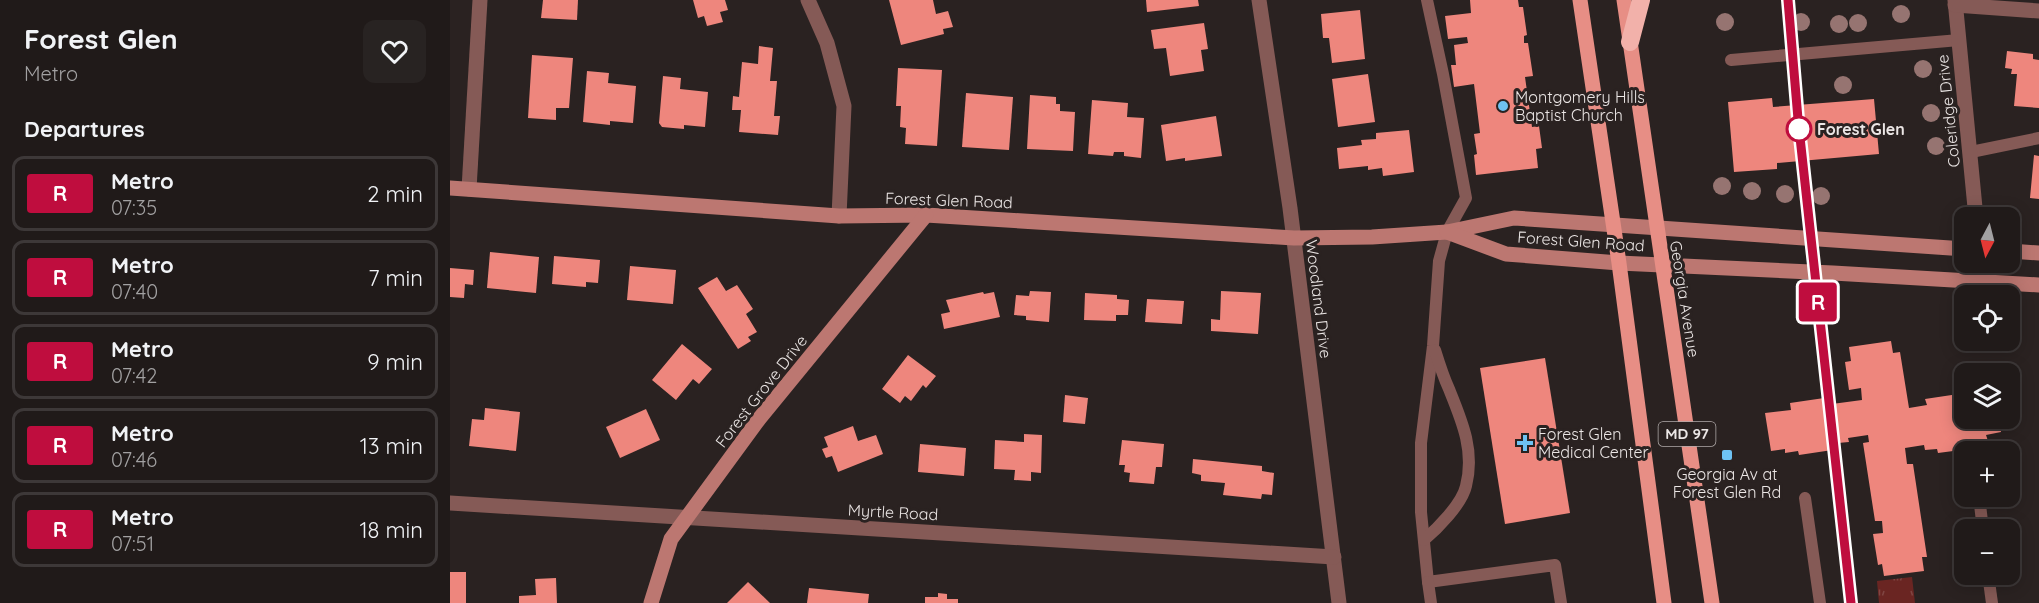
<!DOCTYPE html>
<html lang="en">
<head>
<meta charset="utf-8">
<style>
	body { margin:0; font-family:Quicksand,sans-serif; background:#282322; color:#f1f3f6; height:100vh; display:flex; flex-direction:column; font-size:22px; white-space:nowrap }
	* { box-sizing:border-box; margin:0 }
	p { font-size:20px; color:#a2a1a2 }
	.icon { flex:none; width:33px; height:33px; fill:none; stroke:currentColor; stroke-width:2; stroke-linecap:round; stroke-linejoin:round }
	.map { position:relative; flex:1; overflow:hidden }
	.details { display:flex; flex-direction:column; background:#201a19; width:450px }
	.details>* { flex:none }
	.badge { padding:0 12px; border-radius:4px; font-size:21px; line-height:39px }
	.needle { width:39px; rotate:187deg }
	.buttons { position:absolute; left:1504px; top:207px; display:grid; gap:12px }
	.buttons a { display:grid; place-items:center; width:66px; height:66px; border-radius:12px; background:#201a19; box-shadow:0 3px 15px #0003,0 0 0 2px #3d3838; font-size:30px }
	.map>.badge { position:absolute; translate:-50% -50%; box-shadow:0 0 0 3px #fff }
	h2 { padding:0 24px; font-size:22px; line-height:54px }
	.round { display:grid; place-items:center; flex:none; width:63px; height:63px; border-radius:12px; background:#282322 }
	.head { display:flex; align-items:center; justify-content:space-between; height:102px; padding:0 24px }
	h1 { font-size:28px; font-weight:700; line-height:45px }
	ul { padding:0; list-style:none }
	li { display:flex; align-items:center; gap:18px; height:75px; margin:0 12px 9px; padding:0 12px; border:3px solid #3d3838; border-radius:12px }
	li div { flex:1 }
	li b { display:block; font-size:22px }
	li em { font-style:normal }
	li .badge { min-width:66px; font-weight:700; text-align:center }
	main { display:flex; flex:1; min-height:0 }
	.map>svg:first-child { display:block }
	.grass { fill:url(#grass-tufts) }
	.building { fill:#ee867d }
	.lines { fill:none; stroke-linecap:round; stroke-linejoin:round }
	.lane { stroke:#855a56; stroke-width:12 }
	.street { stroke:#855a56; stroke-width:15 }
	.secondary { stroke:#bc7771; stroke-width:15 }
	.primary { stroke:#e78e85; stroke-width:15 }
	.highway { stroke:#f2b1aa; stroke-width:18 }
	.tree { fill:#967471 }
	.line-casing { stroke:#fff; stroke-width:14 }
	.line { stroke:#bf0d3e; stroke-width:9 }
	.poi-dot { fill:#6ec2f3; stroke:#2a2221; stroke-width:2 }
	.stop-dot { fill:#fff; stroke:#bf0d3e; stroke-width:3 }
	.labels { text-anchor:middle; stroke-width:6; stroke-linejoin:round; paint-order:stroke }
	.shield { fill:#2a2221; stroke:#b1abaa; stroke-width:1.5 }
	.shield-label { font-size:15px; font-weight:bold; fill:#ebe6e5 }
	.poi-label { font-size:16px; fill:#ebe6e5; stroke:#2a2221; text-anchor:start }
	.street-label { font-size:16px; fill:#ebe6e5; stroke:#2a2221 }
	.stop-label { font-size:16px; font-weight:bold; fill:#ebe6e5; stroke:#2a2221; text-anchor:start }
</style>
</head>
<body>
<main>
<section class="details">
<div class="head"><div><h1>Forest Glen</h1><p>Metro</p></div><a class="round"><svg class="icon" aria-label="heart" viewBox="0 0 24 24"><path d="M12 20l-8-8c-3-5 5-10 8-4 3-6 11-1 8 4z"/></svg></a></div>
<h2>Departures</h2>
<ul>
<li><span class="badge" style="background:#bf0d3e;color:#fff">R</span><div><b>Metro</b><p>07:35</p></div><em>2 min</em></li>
<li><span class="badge" style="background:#bf0d3e;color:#fff">R</span><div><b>Metro</b><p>07:40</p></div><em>7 min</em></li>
<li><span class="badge" style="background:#bf0d3e;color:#fff">R</span><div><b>Metro</b><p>07:42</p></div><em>9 min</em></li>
<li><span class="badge" style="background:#bf0d3e;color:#fff">R</span><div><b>Metro</b><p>07:46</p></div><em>13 min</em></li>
<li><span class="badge" style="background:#bf0d3e;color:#fff">R</span><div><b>Metro</b><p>07:51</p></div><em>18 min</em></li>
</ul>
</section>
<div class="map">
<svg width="1589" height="603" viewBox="0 0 1589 603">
	<defs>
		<pattern id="grass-tufts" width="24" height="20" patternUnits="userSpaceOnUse" patternTransform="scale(1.5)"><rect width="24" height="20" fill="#6a2522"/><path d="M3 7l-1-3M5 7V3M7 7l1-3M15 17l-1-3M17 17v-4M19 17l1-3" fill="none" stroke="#7f4542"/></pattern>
	</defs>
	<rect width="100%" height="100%" fill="#2a2221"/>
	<path class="grass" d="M 1462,577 L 1465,603 L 1429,603 L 1427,581 Z"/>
	<g class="building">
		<path d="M 93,0 L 128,0 L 127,20 L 91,18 Z"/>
		<path d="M 243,0 L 275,0 L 278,10 L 270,12 L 273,22 L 257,26 L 254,16 L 248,18 Z"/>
		<path d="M 439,0 L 483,0 L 486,14 L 498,11 L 503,27 L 493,29 L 494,34 L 451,45 Z"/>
		<path d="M 696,0 L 748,0 L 749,6 L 697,12 Z"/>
		<path d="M 1020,0 L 1068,0 L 1069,7 L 1073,7 L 1077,35 L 1074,36 L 1074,43 L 1078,43 L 1083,76 L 1075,77 L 1082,127 L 1089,126 L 1092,148 L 1086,149 L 1088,168 L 1026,175 L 1024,155 L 1027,154 L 1024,134 L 1030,133 L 1024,84 L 1004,87 L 1001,65 L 1006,65 L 1004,45 L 1018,43 L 1017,37 L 998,39 L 995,16 L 1021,13 Z"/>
		<path d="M 910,10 L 915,59 L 882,63 L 879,38 L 873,38 L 871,14 Z"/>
		<path d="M 754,23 L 758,49 L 751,50 L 754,71 L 720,76 L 716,48 L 704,49 L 701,30 Z"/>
		<path d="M 309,46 L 323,48 L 320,81 L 327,81 L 324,116 L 330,116 L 328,135 L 289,132 L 291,110 L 282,110 L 283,96 L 289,97 L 292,62 L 308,64 Z"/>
		<path d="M 1557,51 L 1583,54 L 1583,59 L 1589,60 L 1589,108 L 1564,106 L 1567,74 L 1561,74 L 1562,69 L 1555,68 Z"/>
		<path d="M 82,55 L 123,58 L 119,108 L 106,108 L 106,120 L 78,118 Z"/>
		<path d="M 448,68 L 492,70 L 487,146 L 455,144 L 456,128 L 450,127 L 451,106 L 446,106 Z"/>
		<path d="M 137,71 L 159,73 L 158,83 L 186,86 L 183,123 L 160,121 L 160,125 L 133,122 Z"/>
		<path d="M 918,74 L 925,122 L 888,127 L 882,79 Z"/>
		<path d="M 213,76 L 231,78 L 230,89 L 258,92 L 255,127 L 234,125 L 234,129 L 212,127 L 209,123 Z"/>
		<path d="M 516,93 L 563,97 L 559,150 L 512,147 Z"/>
		<path d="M 580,95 L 606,97 L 606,104 L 610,104 L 610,111 L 625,112 L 623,151 L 577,149 Z"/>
		<path d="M 1322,98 L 1323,107 L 1424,99 L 1429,154 L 1327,163 L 1327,169 L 1284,172 L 1278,102 Z"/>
		<path d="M 642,100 L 678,103 L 677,117 L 694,118 L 691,158 L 674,156 L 674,152 L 664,152 L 663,156 L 638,154 Z"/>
		<path d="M 766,116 L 772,156 L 735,161 L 735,158 L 716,161 L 711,125 Z"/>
		<path d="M 959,130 L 964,172 L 933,176 L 932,168 L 918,170 L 918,166 L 889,169 L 887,148 L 912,145 L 911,140 L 926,139 L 926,133 Z"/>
		<path d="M 1584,155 L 1589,156 L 1589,199 L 1580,198 Z"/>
		<path d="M 40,252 L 89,257 L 86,293 L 37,288 Z"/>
		<path d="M 104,256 L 150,260 L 148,283 L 136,282 L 136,287 L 102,284 Z"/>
		<path d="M 180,266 L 226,270 L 223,304 L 177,300 Z"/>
		<path d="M 0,268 L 24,270 L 23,285 L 15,284 L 14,298 L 0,297 Z"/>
		<path d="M 267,277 L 276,291 L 287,285 L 303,309 L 296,314 L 307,332 L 298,337 L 301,341 L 288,349 L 248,288 Z"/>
		<path d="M 580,291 L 601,292 L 599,322 L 576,320 L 576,316 L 564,315 L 566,295 L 579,296 Z"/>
		<path d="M 771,291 L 811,293 L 808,334 L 761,331 L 761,319 L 770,320 Z"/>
		<path d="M 533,292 L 534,294 L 544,292 L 550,317 L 494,329 L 491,314 L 500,312 L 496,300 Z"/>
		<path d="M 635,293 L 667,295 L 667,299 L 679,300 L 678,315 L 666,315 L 666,321 L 634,320 Z"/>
		<path d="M 697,299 L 734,301 L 732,324 L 695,322 Z"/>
		<path d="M 1441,341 L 1443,353 L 1450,352 L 1459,408 L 1477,405 L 1475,399 L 1515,393 L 1515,418 L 1549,418 L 1551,432 L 1536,435 L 1538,441 L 1525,443 L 1526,448 L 1488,453 L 1487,449 L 1475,450 L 1474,445 L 1455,448 L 1457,464 L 1463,464 L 1477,557 L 1472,557 L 1474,571 L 1434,576 L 1432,564 L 1428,565 L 1423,534 L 1433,533 L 1432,521 L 1425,521 L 1413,443 L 1419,442 L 1418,435 L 1398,438 L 1399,442 L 1388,443 L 1389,449 L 1349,455 L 1348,451 L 1335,453 L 1335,449 L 1321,451 L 1315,413 L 1341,410 L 1340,403 L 1381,397 L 1382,404 L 1412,400 L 1411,388 L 1399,390 L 1395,362 L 1401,361 L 1399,347 Z"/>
		<path d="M 232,344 L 262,369 L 249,384 L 243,379 L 226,400 L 202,380 Z"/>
		<path d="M 458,355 L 486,376 L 476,388 L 473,385 L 461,401 L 455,396 L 450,403 L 432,389 Z"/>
		<path d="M 1095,358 L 1120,513 L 1055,524 L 1030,368 Z"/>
		<path d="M 615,395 L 638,398 L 635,424 L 613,422 Z"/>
		<path d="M 35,408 L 70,412 L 66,451 L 19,446 L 22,419 L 34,420 Z"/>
		<path d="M 196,409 L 210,440 L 170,458 L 156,427 Z"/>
		<path d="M 403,426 L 408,441 L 426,435 L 433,454 L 388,472 L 382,456 L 376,458 L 372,449 L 378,447 L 374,437 Z"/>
		<path d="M 574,434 L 592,435 L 591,473 L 581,472 L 581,481 L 564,480 L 565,470 L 544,469 L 545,440 L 574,442 Z"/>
		<path d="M 672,440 L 714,444 L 712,467 L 706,467 L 704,484 L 679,482 L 680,473 L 674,472 L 675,465 L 669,465 Z"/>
		<path d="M 470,444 L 516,448 L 514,476 L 468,472 Z"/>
		<path d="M 743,459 L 812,466 L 812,471 L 824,473 L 822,495 L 812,494 L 811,499 L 773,495 L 775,483 L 751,481 L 751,475 L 742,473 Z"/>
		<rect x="0" y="572" width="16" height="31"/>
		<path d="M 106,578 L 107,603 L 69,603 L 69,596 L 86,595 L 85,579 Z"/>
		<path d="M 298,582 L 320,603 L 277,603 Z"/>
		<path d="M 359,588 L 419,594 L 418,603 L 357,603 Z"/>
		<path d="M 488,593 L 497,594 L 497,599 L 508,599 L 508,603 L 475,603 L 475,597 L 488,597 Z"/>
	</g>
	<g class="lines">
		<g class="lane">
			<path d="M 977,0 L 993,74 L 1016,198 L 997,232 L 989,261 L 983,346 L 971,443 L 971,512 L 978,582 L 1105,565 L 1111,603"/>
			<path d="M 1281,60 L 1509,40"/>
			<path d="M 1521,152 L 1589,138"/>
			<path d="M 1529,496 L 1533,530"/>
			<path d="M 1355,498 L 1370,603"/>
			<path d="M 974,540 C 987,529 1012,504 1016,486 C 1025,451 1012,421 999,389 C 993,376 989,363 985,350"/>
			<path d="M 1538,574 L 1542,603"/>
			<path d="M 978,582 L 981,603"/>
		</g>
		<g class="street">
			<path d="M 358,0 L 377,43 L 394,106 L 389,216"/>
			<path d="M 809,0 L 840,208 L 889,603"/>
			<path d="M 1505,0 L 1526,218"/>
			<path d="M 1505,5 L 1589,11"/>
			<path d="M 19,189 L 30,0"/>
			<path d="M 0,503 L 884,557"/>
		</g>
		<g class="secondary">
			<path d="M 0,188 L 389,216 L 476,215 L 844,238 L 922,237 L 997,232 L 1064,218 L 1515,249"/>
			<path d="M 997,232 L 1056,254 L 1169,263 L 1383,273 L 1589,285"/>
			<path d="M 1560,251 L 1589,253"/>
			<path d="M 201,603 L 221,539 L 309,419 L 476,215"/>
		</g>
		<g class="primary">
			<path d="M 1130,0 L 1169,263 L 1214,603"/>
			<path d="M 1174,0 L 1262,603"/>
		</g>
		<path class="highway" d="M 1180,42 L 1191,0"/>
	</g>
	<g class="tree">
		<circle cx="1451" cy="14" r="9"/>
		<circle cx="1275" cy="22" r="9"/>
		<circle cx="1351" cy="22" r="9"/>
		<circle cx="1408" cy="23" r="9"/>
		<circle cx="1389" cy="24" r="9"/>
		<circle cx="1473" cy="69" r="9"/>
		<circle cx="1393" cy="85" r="9"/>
		<circle cx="1481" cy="113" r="9"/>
		<circle cx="1486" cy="146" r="9"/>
		<circle cx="1272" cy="186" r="9"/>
		<circle cx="1302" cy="191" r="9"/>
		<circle cx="1335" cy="194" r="9"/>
		<circle cx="1371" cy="196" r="9"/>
	</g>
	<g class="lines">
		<defs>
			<path id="line" d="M 1338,0 L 1348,119 L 1401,603"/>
		</defs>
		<use href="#line" class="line-casing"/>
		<use href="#line" class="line"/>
	</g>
	<g class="poi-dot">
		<circle cx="1053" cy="106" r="6"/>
		<path d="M1072 434h6v6h6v6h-6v6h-6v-6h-6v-6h6z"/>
		<rect x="1271" y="449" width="12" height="12" rx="3"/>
	</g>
	<circle class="stop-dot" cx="1349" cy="129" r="12"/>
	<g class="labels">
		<rect class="shield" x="1208.5" y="422" width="57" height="24" rx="4.5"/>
		<g class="shield-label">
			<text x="1237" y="439">MD 97</text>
		</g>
		<g class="poi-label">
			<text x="1065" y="103">Montgomery Hills<tspan x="1065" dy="18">Baptist Church</tspan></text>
			<text x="1088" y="440">Forest Glen<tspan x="1088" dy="18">Medical Center</tspan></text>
			<text x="1277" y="480" text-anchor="middle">Georgia Av at<tspan x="1277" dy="18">Forest Glen Rd</tspan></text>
		</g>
		<g class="street-label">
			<text transform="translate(1498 111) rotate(-96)" y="6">Coleridge Drive</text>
			<text transform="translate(499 200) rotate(2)" y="6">Forest Glen Road</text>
			<text transform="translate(1131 241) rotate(4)" y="6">Forest Glen Road</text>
			<text transform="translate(869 299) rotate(83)" y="6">Woodland Drive</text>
			<text transform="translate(1235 299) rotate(81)" y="6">Georgia Avenue</text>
			<text transform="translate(311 391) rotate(-52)" y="6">Forest Grove Drive</text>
			<text transform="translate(443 512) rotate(3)" y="6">Myrtle Road</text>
		</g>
		<g class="stop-label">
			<text x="1367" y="135">Forest Glen</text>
		</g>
	</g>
</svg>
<div class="buttons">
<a><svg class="needle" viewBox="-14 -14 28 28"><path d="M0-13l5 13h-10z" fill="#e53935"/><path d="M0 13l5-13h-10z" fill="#a2a1a2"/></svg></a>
<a><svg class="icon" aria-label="locate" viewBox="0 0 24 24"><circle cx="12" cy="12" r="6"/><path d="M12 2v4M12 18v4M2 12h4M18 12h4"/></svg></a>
<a><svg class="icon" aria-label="layers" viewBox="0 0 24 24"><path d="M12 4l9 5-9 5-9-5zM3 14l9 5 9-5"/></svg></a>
<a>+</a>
<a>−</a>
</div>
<b class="badge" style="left:1368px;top:302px;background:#bf0d3e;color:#fff">R</b>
</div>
</main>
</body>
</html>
